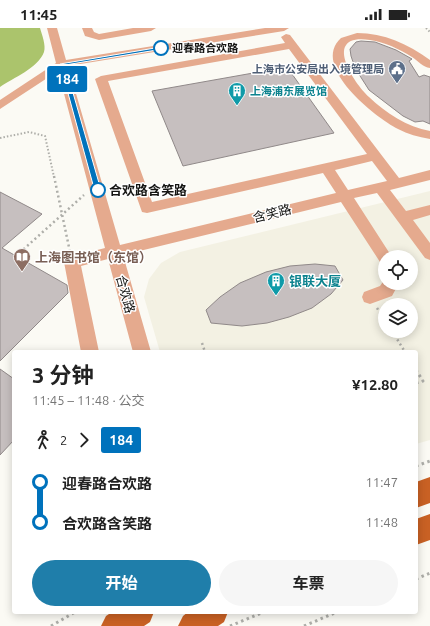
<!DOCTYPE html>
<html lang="zh">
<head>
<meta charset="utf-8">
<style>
	body { margin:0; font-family:Ubuntu,"Noto Sans SC",sans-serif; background:#f6f6f6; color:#222; height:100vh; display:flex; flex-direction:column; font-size:15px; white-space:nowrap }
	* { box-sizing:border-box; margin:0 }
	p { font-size:13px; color:#767676 }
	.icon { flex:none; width:22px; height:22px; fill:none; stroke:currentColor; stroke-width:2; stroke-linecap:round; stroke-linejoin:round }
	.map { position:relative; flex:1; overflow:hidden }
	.sheet { position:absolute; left:12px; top:322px; width:406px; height:264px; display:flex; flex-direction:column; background:#fff; border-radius:4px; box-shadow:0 2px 10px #0003 }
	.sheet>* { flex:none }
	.badge { padding:0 8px; border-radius:3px; font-size:14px; line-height:26px }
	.controls { position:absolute; left:378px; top:222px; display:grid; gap:8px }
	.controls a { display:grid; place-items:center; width:40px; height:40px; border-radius:50%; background:#fff; box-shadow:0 2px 10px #0003; font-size:20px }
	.map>.badge { position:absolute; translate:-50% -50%; box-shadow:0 0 0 2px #fff }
	.legs { display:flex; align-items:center; gap:6px; height:44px; padding:0 20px; font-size:13px }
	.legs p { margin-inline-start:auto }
	.summary { display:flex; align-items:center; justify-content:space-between; height:68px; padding:0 20px }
	h1 { font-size:22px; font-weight:700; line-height:30px }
	.action { display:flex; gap:8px; margin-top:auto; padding:8px 20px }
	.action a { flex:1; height:46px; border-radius:24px; background:#1f7eaa; color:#fff; font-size:16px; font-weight:700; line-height:46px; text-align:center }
	.action a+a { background:#f6f6f6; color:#222 }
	ul { padding:0 20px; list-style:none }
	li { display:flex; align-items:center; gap:14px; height:40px; font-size:15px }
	li i { display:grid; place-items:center; width:6px; height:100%; margin:0 5px; background:currentColor }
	li i::after { content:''; width:10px; height:10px; margin:-5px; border:3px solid; border-radius:50%; background:#fff }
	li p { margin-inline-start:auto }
	li:first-child i { background:linear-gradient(#0000 50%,currentColor 0) }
	li:last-child i { background:linear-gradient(currentColor 50%,#0000 0) }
	.status { display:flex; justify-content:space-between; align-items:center; height:28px; padding:0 20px; background:#fff; direction:ltr }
	.status svg { height:11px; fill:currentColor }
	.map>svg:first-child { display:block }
	.built { fill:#f3f1e3; fill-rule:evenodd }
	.forest { fill:#abc46c }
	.building { fill:#c6bfbf; stroke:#908989 }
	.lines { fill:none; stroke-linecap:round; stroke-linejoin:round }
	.path-far2 { stroke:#aeaea9; stroke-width:2; stroke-dasharray:1.5 2; stroke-linecap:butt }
	.path-far1 { stroke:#aeaea9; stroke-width:2.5; stroke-dasharray:2 3; stroke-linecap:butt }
	.path { stroke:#aeaea9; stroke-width:3; stroke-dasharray:2.5 3.5; stroke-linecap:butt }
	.minor { fill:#e5aa8e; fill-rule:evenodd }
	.major { fill:#c96124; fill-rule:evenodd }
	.line-1 { fill:#0072bc; stroke:#fff }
	.stop-1-dot { fill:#fff; stroke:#0072bc; stroke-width:2 }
	.labels { text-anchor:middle; stroke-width:3; stroke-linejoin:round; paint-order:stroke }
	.far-stop-label { font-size:11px; font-weight:bold; fill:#151513; stroke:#fff; text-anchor:start }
	.far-service-label { font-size:11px; font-weight:bold; fill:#4e5e75; stroke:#fff; text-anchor:end }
	.far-culture-label { font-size:11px; font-weight:bold; fill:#0d838f; stroke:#fff; text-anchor:start }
	.stop-label { font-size:13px; font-weight:bold; fill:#151513; stroke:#fff; text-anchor:start }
	.street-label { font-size:13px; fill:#151513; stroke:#fff }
	.education-label { font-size:13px; font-weight:bold; fill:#785e54; stroke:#fff; text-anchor:start }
	.culture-label { font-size:13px; font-weight:bold; fill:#0d838f; stroke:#fff; text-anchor:start }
</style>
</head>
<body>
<div class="status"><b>11:45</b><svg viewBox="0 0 49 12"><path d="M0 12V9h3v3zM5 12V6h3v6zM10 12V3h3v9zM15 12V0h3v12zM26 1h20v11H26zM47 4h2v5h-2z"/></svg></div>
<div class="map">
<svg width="430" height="598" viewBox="0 0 430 598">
	<rect width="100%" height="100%" fill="#fbfaf4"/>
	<path class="built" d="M 430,163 L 430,412 L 416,416 L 416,324 L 160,324 L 144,269 L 149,251 L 161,235 L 180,224 ZM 385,229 L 411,229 L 411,255 L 385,255 ZM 385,277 L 411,277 L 411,303 L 385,303 Z"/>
	<path class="forest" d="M 0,0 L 40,0 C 42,7 46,17 44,24 C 38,40 13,50 0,59 Z"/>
	<g class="building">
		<path d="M 361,13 L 375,14 L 396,22 L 412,31 L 409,33 L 419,49 L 424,47 L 430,49 L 430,96 L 423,93 L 415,94 L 403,88 L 369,62 L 355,40 L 351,28 L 350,21 L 356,14 Z"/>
		<path d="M 287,39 L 334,105 L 183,138 L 152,63 Z"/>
		<path d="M 0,164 L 42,186 L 2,220 L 67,257 L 68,265 L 0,333 Z"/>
		<path d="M 315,236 L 335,238 L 343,252 L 331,266 L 312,280 L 289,289 L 267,295 L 242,298 L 211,295 L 206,282 L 220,269 L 240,255 L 266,244 L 290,238 Z"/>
		<path d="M 0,341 L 14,351 L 14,412 L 0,427 Z"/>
	</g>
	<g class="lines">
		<g class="path-far2">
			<path d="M 426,0 L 430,4"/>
			<path d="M 0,110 L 29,104 L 45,108 L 54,149"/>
		</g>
		<g class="path-far1">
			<path d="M 54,148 L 70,224"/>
			<path d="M 16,228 L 84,167"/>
			<path d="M 377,280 L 385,293"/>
			<path d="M 392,303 L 405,324"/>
			<path d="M 202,315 L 205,324"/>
			<path d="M 416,342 L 417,343"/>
		</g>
		<g class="path">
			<path d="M 416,355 L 423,353 L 416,342"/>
			<path d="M 416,438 L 430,433"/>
			<path d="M 416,551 L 430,545"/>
			<path d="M 51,598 L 75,584"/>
			<path d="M 230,598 L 264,584"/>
			<path d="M 304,598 L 337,584"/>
		</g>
		<g class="minor">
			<path d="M 47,0 L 57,0 L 66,32 L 265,0 L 289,0 L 284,3 L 68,38 L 120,217 L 336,165 L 323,145 L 147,185 L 142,184 L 95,51 L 101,48 L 285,15 L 281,9 L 286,6 L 290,7 L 399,150 L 430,142 L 430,152 L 390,162 L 406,183 L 430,177 L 430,187 L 413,192 L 430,215 L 430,232 L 425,230 L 377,165 L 354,170 L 392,229 L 385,229 L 385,236 L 380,234 L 341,174 L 123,227 L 151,324 L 133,324 L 108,231 L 81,238 L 99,324 L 81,324 L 64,234 L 66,230 L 105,220 L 58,43 L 0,81 L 0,72 L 56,35 ZM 289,21 L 367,126 L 152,174 L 108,53 ZM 372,133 L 387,153 L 348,162 L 335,142 Z"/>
			<path d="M 82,0 L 92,0 L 94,4 L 99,6 L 133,0 L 156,0 L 151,3 L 99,12 L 85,8 Z"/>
			<path d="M 357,5 C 384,5 408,16 430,32 L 430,40 C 423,39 418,33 412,29 C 399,21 385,14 370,12 C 322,5 352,53 369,69 C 386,85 407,99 430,103 L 430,111 C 418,109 408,106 398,101 C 375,89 310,38 341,10 Z"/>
			<path d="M 385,251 L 385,255 L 399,255 L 392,268 L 370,276 L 364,274 L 362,269 L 364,264 L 380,258 Z"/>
		</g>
		<g class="major">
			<path d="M 430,449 L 430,475 L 416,480 L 416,454 Z"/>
			<path d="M 430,486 L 430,512 L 416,517 L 416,491 Z"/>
			<path d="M 112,584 L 154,584 L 150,594 L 144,598 L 101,598 L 106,588 Z"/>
			<path d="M 188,584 L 228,584 L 224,594 L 218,598 L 178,598 L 183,588 Z"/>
		</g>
	</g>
	<path class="line-1" d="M 161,19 L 163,21 L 65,37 L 101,162 L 95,164 L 60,36 Z"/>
	<defs>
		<symbol id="civic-pin" viewBox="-11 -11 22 30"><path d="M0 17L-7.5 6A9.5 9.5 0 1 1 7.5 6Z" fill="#5c6f8a" stroke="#fff"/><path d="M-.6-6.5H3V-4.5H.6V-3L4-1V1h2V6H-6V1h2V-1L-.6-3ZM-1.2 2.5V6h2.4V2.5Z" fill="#fff"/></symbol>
		<symbol id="building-pin" viewBox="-11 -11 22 30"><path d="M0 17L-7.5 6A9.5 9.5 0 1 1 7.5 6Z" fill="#0f9aa8" stroke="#fff"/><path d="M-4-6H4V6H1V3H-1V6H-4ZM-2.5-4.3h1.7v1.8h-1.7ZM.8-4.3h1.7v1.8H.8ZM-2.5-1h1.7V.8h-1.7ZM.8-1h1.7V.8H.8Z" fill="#fff"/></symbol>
		<symbol id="library-pin" viewBox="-11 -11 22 30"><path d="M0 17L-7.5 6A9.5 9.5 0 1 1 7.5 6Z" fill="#8d6e63" stroke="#fff"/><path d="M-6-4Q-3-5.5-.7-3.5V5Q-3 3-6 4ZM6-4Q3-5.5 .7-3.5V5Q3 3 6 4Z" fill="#fff"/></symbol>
	</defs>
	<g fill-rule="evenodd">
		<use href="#civic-pin" x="387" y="31" width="20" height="27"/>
		<use href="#building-pin" x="227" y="53" width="20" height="27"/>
		<use href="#library-pin" x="12" y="219" width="20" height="27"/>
		<use href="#building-pin" x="266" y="243" width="20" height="27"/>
	</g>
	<g class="stop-1-dot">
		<circle cx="161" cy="20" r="7"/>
		<circle cx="98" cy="162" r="7"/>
	</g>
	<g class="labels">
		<g class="far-stop-label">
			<text x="172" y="24">迎春路合欢路</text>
		</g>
		<g class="far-service-label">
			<text x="384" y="45">上海市公安局出入境管理局</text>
		</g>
		<g class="far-culture-label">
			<text x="250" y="67">上海浦东展览馆</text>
		</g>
		<g class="stop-label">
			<text x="109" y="167">合欢路含笑路</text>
		</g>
		<g class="street-label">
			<text transform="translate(272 185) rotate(-14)" y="5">含笑路</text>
			<text transform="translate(126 266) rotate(75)" y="5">合欢路</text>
		</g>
		<g class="education-label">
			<text x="35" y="234">上海图书馆（东馆）</text>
		</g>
		<g class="culture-label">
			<text x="289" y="258">银联大厦</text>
		</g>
	</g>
</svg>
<div class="controls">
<a><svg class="icon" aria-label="locate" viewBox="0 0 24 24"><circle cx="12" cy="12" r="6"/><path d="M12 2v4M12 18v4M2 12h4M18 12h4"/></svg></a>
<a><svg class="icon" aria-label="layers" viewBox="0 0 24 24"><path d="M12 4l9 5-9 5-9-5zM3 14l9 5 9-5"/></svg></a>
</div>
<b class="badge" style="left:67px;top:51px;background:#0072bc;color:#fff">184</b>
<section class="sheet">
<div class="summary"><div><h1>3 分钟</h1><p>11:45 – 11:48 · 公交</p></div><b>¥12.80</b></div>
<div class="legs"><svg class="icon" aria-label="walk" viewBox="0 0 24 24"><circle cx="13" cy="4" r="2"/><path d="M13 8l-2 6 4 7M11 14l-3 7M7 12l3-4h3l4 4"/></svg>2<svg class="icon" aria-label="forward" viewBox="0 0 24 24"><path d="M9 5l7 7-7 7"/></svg><b class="badge" style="background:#0072bc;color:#fff">184</b></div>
<ul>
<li><i style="color:#0072bc"></i><b>迎春路合欢路</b><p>11:47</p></li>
<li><i style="color:#0072bc"></i><b>合欢路含笑路</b><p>11:48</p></li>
</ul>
<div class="action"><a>开始</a><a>车票</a></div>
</section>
</div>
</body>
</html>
